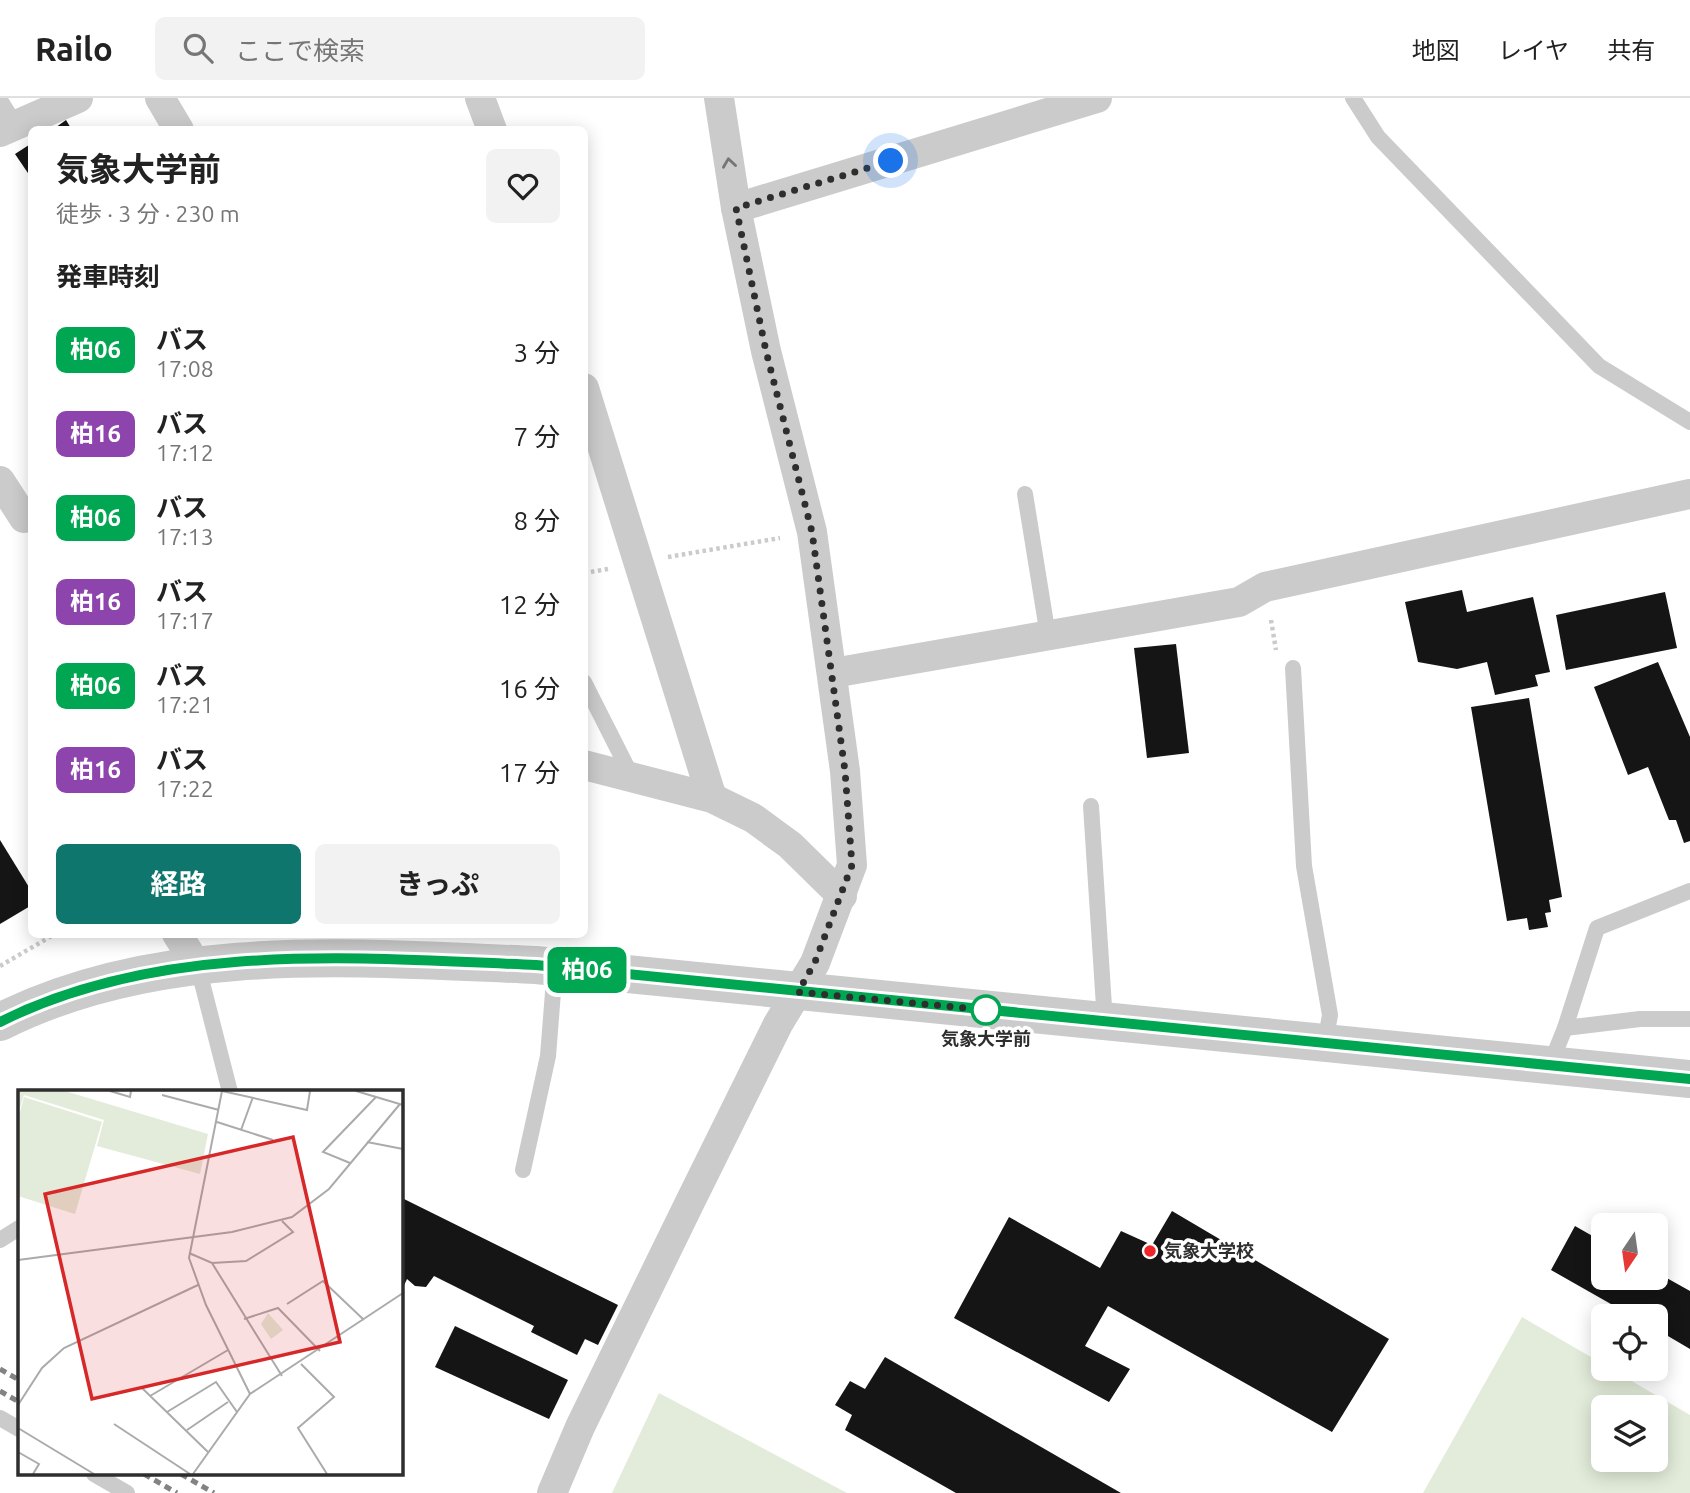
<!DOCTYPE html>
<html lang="ja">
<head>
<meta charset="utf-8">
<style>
	body { margin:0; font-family:Ubuntu,"Noto Sans JP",sans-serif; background:#f2f2f2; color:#222; height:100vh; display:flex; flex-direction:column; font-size:26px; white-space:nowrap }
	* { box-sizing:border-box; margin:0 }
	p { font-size:23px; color:#767676 }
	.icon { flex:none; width:38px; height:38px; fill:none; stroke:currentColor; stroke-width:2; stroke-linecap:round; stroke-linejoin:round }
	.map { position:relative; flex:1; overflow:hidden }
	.side { position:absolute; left:28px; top:28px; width:560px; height:812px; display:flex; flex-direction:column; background:#fff; border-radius:10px; box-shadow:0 4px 18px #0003 }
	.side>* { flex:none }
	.badge { padding:0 14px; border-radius:10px; font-size:24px; line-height:46px }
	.needle { width:46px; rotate:193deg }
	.buttons { position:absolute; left:1591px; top:1115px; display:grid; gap:14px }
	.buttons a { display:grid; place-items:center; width:77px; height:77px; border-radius:10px; background:#fff; box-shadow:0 4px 18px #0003; font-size:35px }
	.you { position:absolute; width:35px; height:35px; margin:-18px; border:5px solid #fff; border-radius:50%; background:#1a73e8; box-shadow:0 0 0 10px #1a73e833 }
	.map>.badge { position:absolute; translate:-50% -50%; box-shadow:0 0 0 4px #fff }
	h2 { padding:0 28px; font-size:26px; line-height:63px }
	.round { display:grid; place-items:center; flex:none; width:74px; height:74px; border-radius:10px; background:#f2f2f2 }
	.overview { display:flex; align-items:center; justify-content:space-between; height:119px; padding:0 28px }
	h1 { font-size:33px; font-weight:700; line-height:52px }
	.cta { display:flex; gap:14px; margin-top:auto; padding:14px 28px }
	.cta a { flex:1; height:80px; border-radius:10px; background:#0f766e; color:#fff; font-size:28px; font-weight:700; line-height:80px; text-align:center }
	.cta a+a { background:#f2f2f2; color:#222 }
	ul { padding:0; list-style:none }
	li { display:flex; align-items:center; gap:21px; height:84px; padding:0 28px }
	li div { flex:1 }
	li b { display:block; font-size:26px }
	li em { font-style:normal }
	li .badge { min-width:77px; font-weight:700; text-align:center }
	header { display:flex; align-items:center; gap:42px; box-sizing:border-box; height:98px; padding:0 35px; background:#fff; border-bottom:2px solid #e0e0e0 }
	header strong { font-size:33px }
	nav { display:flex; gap:38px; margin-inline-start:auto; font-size:24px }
	.search { width:490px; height:63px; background:#f2f2f2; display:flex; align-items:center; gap:18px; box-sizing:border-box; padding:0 24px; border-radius:10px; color:#767676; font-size:26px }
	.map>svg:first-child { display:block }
	.green { fill:#e3ecda; fill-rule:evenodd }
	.building { fill:#151515 }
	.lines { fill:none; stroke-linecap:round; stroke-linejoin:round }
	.path { stroke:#cbcbcb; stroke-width:4.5; stroke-dasharray:3.5 3.5; stroke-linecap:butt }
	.service { stroke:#cbcbcb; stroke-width:16 }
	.minor { stroke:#cbcbcb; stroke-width:30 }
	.tertiary { stroke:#cbcbcb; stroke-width:38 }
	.rail { stroke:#838383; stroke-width:5; stroke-dasharray:7 5; stroke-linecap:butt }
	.oneway { stroke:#757575 }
	.line-casing { stroke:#fff; stroke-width:16 }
	.line { stroke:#00a651; stroke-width:10 }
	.walk { stroke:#2e2e2e; stroke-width:7; stroke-dasharray:0 12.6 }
	.stop-dot { fill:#fff; stroke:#00a651; stroke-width:3.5 }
	.poi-dot { fill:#ef252a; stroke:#fff; stroke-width:2.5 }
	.labels { text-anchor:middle; stroke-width:7; stroke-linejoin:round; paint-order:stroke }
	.stop-label { font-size:18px; font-weight:bold; fill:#2e2e2e; stroke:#fff }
	.poi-label { font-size:18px; font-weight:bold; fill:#2e2e2e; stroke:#fff; text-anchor:start }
	.inset-road { fill:none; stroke:#ababab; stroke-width:2 }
	.view { fill:#d62828; fill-opacity:0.15; stroke:#d62828; stroke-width:3.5 }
	.inset-edge { fill:none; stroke:#2e2e2e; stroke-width:3.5 }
</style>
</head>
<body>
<header>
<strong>Railo</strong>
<div class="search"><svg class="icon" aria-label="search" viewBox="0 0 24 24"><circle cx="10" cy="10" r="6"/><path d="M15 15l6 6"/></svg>ここで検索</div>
<nav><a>地図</a><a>レイヤ</a><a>共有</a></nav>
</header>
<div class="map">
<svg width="1690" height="1395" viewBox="0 0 1690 1395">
	<rect width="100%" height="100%" fill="#fff"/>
	<g class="green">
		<path d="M 1522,1219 L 1603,1266 L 1603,1270 L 1611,1271 L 1690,1317 L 1690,1395 L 1423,1395 ZM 1603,1309 L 1656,1309 L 1656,1362 L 1603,1362 Z"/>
		<path d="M 659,1295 L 847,1395 L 612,1395 Z"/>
	</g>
	<g class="building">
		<path d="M 66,22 L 72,32 L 52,32 Z"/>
		<path d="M 32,45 L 32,81 L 15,56 Z"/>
		<path d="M 1462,492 L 1467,514 L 1533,499 L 1550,574 L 1535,577 L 1538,588 L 1495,597 L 1487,564 L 1457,571 L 1418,564 L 1405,504 Z"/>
		<path d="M 1665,494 L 1677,550 L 1566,572 L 1556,517 Z"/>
		<path d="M 1176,546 L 1189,655 L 1147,660 L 1134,550 Z"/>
		<path d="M 1658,564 L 1690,639 L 1690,743 L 1684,745 L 1676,722 L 1669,722 L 1648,669 L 1628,677 L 1594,589 Z"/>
		<path d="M 1529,600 L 1562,799 L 1549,802 L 1551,814 L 1545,815 L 1548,829 L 1529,832 L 1527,820 L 1507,823 L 1471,609 Z"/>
		<path d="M 0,742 L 32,794 L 32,807 L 0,826 Z"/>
		<path d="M 402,1100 L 618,1207 L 598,1247 L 585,1241 L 577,1257 L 531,1234 L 534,1228 L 434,1178 L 426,1189 L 415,1188 L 407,1181 L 401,1194 Z"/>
		<path d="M 1172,1113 L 1389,1241 L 1332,1334 L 1108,1208 L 1085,1248 L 1130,1271 L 1109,1304 L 954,1220 L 1009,1119 L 1100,1170 L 1121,1133 L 1152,1147 Z"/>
		<path d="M 1575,1128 L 1603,1144 L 1603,1180 L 1656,1180 L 1656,1174 L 1690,1193 L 1690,1251 L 1656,1231 L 1656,1218 L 1632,1218 L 1551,1172 Z"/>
		<path d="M 455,1228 L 568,1282 L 549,1321 L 435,1269 Z"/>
		<path d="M 885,1259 L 1121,1395 L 956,1395 L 845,1332 L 852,1317 L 835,1307 L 850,1283 L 865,1291 Z"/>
	</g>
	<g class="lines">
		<g class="path">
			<path d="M 668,459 L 780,440"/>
			<path d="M 584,475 L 608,471"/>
			<path d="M 1271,522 L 1276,552"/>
			<path d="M 0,868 L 55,836"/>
		</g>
		<g class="service">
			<path d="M 1353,0 L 1378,39 L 1599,268 L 1690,324"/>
			<path d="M 0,2 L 16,28"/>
			<path d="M 1025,396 L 1048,538"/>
			<path d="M 1293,570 L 1304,768 L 1330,917 L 1325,945"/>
			<path d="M 584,584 L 632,679"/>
			<path d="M 1091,708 L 1105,924"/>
			<path d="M 198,869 L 230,994"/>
			<path d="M 1565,930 L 1597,830 L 1690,793"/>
			<path d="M 1550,967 L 1565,930 L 1640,921 L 1690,921"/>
			<path d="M 523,1072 L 548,958 L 555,869"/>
			<path d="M 0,1142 L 19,1130"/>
			<path d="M 0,1320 L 19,1331"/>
			<path d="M 94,1376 L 127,1395"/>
		</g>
		<g class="minor">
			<path d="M 160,0 L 179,32"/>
			<path d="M 480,0 L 492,32"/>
			<path d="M 0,34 L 78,0"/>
			<path d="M 736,110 L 1097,0"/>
			<path d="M 584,290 L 712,700"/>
			<path d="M 0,383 L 24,420 L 32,417"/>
			<path d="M 833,575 L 1239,504 L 1265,489 L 1690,396"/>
			<path d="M 584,667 L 712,700 L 753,720 L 790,747 L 842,798"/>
			<path d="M 177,836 L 198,869"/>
			<path d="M 552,1395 L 580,1329 L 690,1104 L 778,926 L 815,865 L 852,767 L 845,673 L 812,434 L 766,253 L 736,110 L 719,0"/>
		</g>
		<path class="tertiary" d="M 0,924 C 163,842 360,860 536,867 L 1690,981"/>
		<g class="rail">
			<path d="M 0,1271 L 19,1282"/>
			<path d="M 0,1293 L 19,1304"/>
			<path d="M 144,1376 L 177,1395"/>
			<path d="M 181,1376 L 214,1395"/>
		</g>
	</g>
	<defs><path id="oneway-chevron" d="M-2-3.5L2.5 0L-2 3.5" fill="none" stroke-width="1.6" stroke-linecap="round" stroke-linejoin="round" transform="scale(1.75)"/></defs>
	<use class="oneway" href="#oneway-chevron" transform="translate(729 65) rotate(-98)"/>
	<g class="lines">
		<defs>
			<path id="line" d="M 0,924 C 163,842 360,860 536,867 L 1690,981"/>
		</defs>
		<use href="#line" class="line-casing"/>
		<use href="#line" class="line"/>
		<path class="walk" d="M 891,63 L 736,110 L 766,253 L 812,434 L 845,673 L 852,767 L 815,864 L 798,894 L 986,912"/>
	</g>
	<circle class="stop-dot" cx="986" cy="912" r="14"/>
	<circle class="poi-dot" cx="1150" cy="1153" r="7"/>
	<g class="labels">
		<g class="stop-label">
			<text x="986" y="947">気象大学前</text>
		</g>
		<g class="poi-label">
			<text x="1164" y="1159">気象大学校</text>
		</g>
	</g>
	<g transform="translate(18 992)">
		<rect width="385" height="385" fill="#fff"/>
		<path d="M 0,1 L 47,1 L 190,44 L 182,84 L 79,56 L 86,30 L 6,5 L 0,24 ZM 6,7 L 84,32 L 57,124 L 0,106 L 0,29 ZM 250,223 L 265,240 L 253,249 L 243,234 Z" fill="#e3ecda"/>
		<path class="inset-road" d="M 92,1 L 112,7 L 113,1M 204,1 L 171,168 L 188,215 L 232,304M 204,1 L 289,20 L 292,1M 338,1 L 385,15M 144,5 L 201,20M 199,32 L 255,50M 223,40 L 235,7M 349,52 L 385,59M 332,73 L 305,62 L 358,7M 171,163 L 194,173 L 228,171 L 275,142 L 264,131M 0,170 L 214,142 L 274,127 L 311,99 L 382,14M 194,173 L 264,286M 269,214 L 305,191 L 346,230M 226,229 L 260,218 L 302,261M 283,274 L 316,307 L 280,338 L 309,384M 124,298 L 191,363M 132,306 L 210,260M 0,315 L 24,278 L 46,258 L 180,195M 149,322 L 198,292 L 219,322M 96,334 L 172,384M 0,338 L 76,384M 169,340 L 210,312M 0,362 L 21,374 L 15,384M 175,384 L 232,304 L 385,203"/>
		<path class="view" d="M 275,47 L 322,252 L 74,309 L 27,104 Z"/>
		<rect width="385" height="385" class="inset-edge"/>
	</g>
</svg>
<div class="buttons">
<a><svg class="needle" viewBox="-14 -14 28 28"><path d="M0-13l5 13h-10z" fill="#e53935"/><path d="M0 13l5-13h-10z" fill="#767676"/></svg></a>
<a><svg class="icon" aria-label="locate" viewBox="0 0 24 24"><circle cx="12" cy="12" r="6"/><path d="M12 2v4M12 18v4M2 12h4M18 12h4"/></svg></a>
<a><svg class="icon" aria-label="layers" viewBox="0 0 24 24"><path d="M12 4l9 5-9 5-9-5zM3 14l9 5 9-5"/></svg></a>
</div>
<div class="you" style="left:891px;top:63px"></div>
<b class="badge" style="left:587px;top:872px;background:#00a651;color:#fff">柏06</b>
<section class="side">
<div class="overview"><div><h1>気象大学前</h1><p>徒歩 · 3 分 · 230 m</p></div><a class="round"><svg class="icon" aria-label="heart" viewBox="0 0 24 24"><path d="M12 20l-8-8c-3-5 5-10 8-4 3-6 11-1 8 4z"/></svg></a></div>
<h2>発車時刻</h2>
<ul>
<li><span class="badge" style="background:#00a651;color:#fff">柏06</span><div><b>バス</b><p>17:08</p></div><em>3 分</em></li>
<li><span class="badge" style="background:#8e44ad;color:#fff">柏16</span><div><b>バス</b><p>17:12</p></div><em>7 分</em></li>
<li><span class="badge" style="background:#00a651;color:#fff">柏06</span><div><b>バス</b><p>17:13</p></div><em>8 分</em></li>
<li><span class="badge" style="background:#8e44ad;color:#fff">柏16</span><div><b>バス</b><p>17:17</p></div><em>12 分</em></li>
<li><span class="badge" style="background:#00a651;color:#fff">柏06</span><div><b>バス</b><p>17:21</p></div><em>16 分</em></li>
<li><span class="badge" style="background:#8e44ad;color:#fff">柏16</span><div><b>バス</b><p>17:22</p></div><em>17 分</em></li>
</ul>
<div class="cta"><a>経路</a><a>きっぷ</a></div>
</section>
</div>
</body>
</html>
